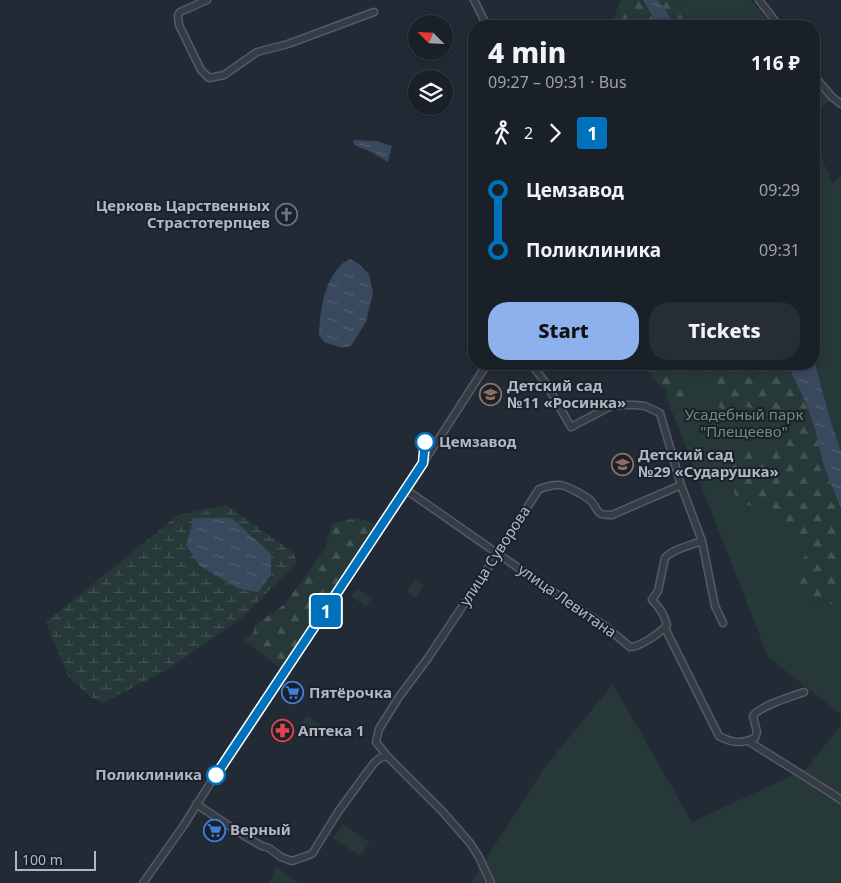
<!DOCTYPE html>
<html lang="en">
<head>
<meta charset="utf-8">
<style>
	body { margin:0; font-family:"Noto Sans",sans-serif; background:#272d34; color:#f1f3f6; height:100vh; display:flex; flex-direction:column; font-size:19px; white-space:nowrap }
	* { box-sizing:border-box; margin:0 }
	p { font-size:16px; color:#9fa3a8 }
	.icon { flex:none; width:28px; height:28px; fill:none; stroke:currentColor; stroke-width:2; stroke-linecap:round; stroke-linejoin:round }
	.map { position:relative; flex:1; overflow:hidden }
	.details { position:absolute; left:468px; top:20px; width:352px; height:350px; display:flex; flex-direction:column; background:#1a2028; border-radius:20px; box-shadow:0 2px 8px #0003,0 0 0 1px #383e45 }
	.details>* { flex:none }
	.badge { padding:0 10px; border-radius:4px; font-size:18px; line-height:32px }
	.needle { width:32px; rotate:294deg }
	.tools { position:absolute; left:408px; top:15px; display:grid; gap:10px }
	.tools a { display:grid; place-items:center; width:45px; height:45px; border-radius:50%; background:#1a2028; box-shadow:0 2px 8px #0003,0 0 0 1px #383e45; font-size:25px }
	.scale { position:absolute; left:15px; bottom:12px; width:81px; box-sizing:border-box; padding-left:5px; border:2px solid #b0b7c2; border-top:0; font-size:14px; line-height:18px; white-space:nowrap; color:#b0b7c2; -webkit-text-stroke:4px #1b212a; paint-order:stroke }
	.map>.badge { position:absolute; translate:-50% -50%; box-shadow:0 0 0 2px #fff }
	.legs { display:flex; align-items:center; gap:8px; height:55px; padding:0 20px; font-size:16px }
	.legs p { margin-inline-start:auto }
	.overview { display:flex; align-items:center; justify-content:space-between; height:85px; padding:0 20px }
	h1 { font-size:28px; font-weight:800; line-height:38px }
	.button { display:flex; gap:10px; margin-top:auto; padding:10px 20px }
	.button a { flex:1; height:58px; border-radius:20px; background:#8cb1ec; color:#111; font-size:20px; font-weight:800; line-height:58px; text-align:center }
	.button a+a { background:#272d34; color:#f1f3f6 }
	ul { padding:0 20px; list-style:none }
	li { display:flex; align-items:center; gap:18px; height:60px; font-size:19px }
	li i { display:grid; place-items:center; width:8px; height:100%; margin:0 6px; background:currentColor }
	li i::after { content:''; width:12px; height:12px; margin:-6px; border:4px solid; border-radius:50%; background:#1a2028 }
	li p { margin-inline-start:auto }
	li:first-child i { background:linear-gradient(#0000 50%,currentColor 0) }
	li:last-child i { background:linear-gradient(currentColor 50%,#0000 0) }
	.map>svg:first-child { display:block }
	.green { fill:#273838 }
	.forest { fill:url(#forest-firs) }
	.wetland { fill:url(#wetland-marsh) }
	.water { fill:url(#water-ripples) }
	.lines { fill:none; stroke-linecap:round; stroke-linejoin:round }
	.minor-casing { stroke:#535a63; stroke-width:9 }
	.minor { stroke:#353c46; stroke-width:6 }
	.line-1-casing { stroke:#fff; stroke-width:11 }
	.line-1 { stroke:#0072bc; stroke-width:8 }
	.stop-1-dot { fill:#fff; stroke:#0072bc; stroke-width:2.5 }
	.labels { text-anchor:middle; stroke-width:4; stroke-linejoin:round; paint-order:stroke }
	.poi-label { font-size:15px; font-weight:bold; fill:#b0b7c2; stroke:#1b212a; text-anchor:start }
	.park-label { font-size:15px; fill:#6a9073; stroke:#1b212a }
	.stop-label { font-size:15px; font-weight:bold; fill:#b0b7c2; stroke:#1b212a; text-anchor:start }
	.street-label { font-size:15px; fill:#b0b7c2; stroke:#1b212a }
</style>
</head>
<body>
<div class="map">
<svg width="841" height="883" viewBox="0 0 841 883">
	<defs>
		<pattern id="forest-firs" width="22" height="20" patternUnits="userSpaceOnUse" patternTransform="scale(1.25)"><rect width="22" height="20" fill="#273838"/><path d="M5 1l3.5 6h-7zM16 11l3.5 6h-7z" fill="#445353"/></pattern>
		<pattern id="wetland-marsh" width="20" height="14" patternUnits="userSpaceOnUse" patternTransform="scale(1.25)"><rect width="20" height="14" fill="#273838"/><path d="M1 5h8M5 5V1M11 12h8M15 12V8" fill="none" stroke="#445353"/></pattern>
		<pattern id="water-ripples" width="26" height="14" patternUnits="userSpaceOnUse" patternTransform="scale(1.25)"><rect width="26" height="14" fill="#39485d"/><path d="M2 4q2-2 4 0t4 0M15 11q2-2 4 0t4 0" fill="none" stroke="#536073"/></pattern>
	</defs>
	<rect width="100%" height="100%" fill="#222a35"/>
	<g class="green">
		<path d="M 675,0 L 751,0 L 772,26 L 676,26 L 685,22 L 685,14 Z"/>
		<path d="M 814,79 L 830,100 L 814,114 Z"/>
		<path d="M 814,137 L 832,184 L 841,175 L 841,452 L 831,422 L 814,360 Z"/>
		<path d="M 656,364 L 781,364 L 841,534 L 798,597 L 816,605 L 831,603 L 841,605 L 841,715 L 768,657 L 667,399 L 677,401 Z"/>
		<path d="M 416,579 L 424,586 L 415,598 L 407,591 Z"/>
		<path d="M 357,588 L 371,599 L 366,607 L 351,596 Z"/>
		<path d="M 613,684 L 692,822 L 806,769 L 841,725 L 841,883 L 471,883 L 544,768 Z"/>
		<path d="M 307,715 L 320,725 L 314,733 L 301,724 Z"/>
		<path d="M 343,824 L 370,842 L 360,856 L 333,838 Z"/>
		<path d="M 276,867 L 299,883 L 269,883 Z"/>
	</g>
	<g class="forest">
		<path d="M 621,0 L 642,0 L 658,26 L 606,26 L 614,17 Z"/>
		<path d="M 658,0 L 675,0 L 685,14 L 685,22 L 676,26 Z"/>
		<path d="M 640,364 L 688,364 L 684,380 L 687,399 L 685,404 L 667,399 L 666,388 L 657,382 Z"/>
		<path d="M 701,364 L 788,364 L 795,381 L 806,403 L 815,429 L 824,467 L 841,508 L 841,605 C 827,602 808,608 797,596 C 793,592 796,593 795,589 C 793,585 790,581 789,578 C 792,571 808,555 809,549 C 810,534 786,533 776,526 C 770,521 766,514 759,510 C 752,505 740,504 736,497 C 732,490 733,478 732,470 C 732,462 731,455 736,448 C 745,446 754,452 763,450 C 791,444 764,405 744,407 L 740,421 L 736,424 L 731,423 L 724,412 L 713,401 L 709,390 L 706,373 Z"/>
		<path d="M 357,518 L 377,524 L 280,668 L 244,640 L 254,632 L 254,626 L 285,604 L 326,547 L 331,524 Z"/>
	</g>
	<path class="wetland" d="M 226,505 L 293,552 L 297,562 L 242,618 L 170,668 L 103,703 L 92,698 L 68,676 L 46,622 L 178,515 Z"/>
	<g class="water">
		<path d="M 643,0 L 658,0 L 676,26 L 658,26 Z"/>
		<path d="M 354,140 L 377,141 L 392,146 L 388,162 C 381,158 375,154 369,151 C 361,147 360,149 353,143 Z"/>
		<path d="M 350,259 L 359,264 L 369,274 L 373,293 L 366,322 L 351,346 L 342,348 L 324,342 L 319,335 C 320,312 323,287 338,268 C 341,264 346,261 350,259 Z"/>
		<path d="M 814,360 L 831,422 L 841,452 L 841,508 L 824,467 L 815,429 L 806,403 L 795,381 L 788,364 L 814,364 Z"/>
		<path d="M 194,518 L 232,518 L 271,554 L 271,575 L 258,592 L 237,588 L 200,566 L 186,545 Z"/>
	</g>
	<g class="lines">
		<defs>
			<g id="minor">
				<path d="M 207,0 L 180,12 L 178,15 L 179,25 L 201,70 L 209,78 L 224,75 L 257,52 L 288,44 L 374,12"/>
				<path d="M 474,0 L 487,26"/>
				<path d="M 759,0 L 779,26"/>
				<path d="M 814,76 L 832,97 L 841,104"/>
				<path d="M 531,364 L 545,382 L 571,427 L 613,405 L 635,405 L 645,406 L 660,413 L 681,485 L 702,541 L 715,606 L 723,623"/>
				<path d="M 405,489 L 537,581 L 605,626 L 630,647 C 640,647 660,633 667,625 C 664,614 660,608 652,600 L 658,591 L 665,558 C 672,549 692,545 702,541"/>
				<path d="M 665,628 L 719,736 C 732,743 741,744 755,738 L 757,732 L 753,716 C 761,705 791,697 804,692"/>
				<path d="M 748,741 L 831,793 L 841,800"/>
				<path d="M 196,804 L 246,837 L 262,846 L 269,848 L 281,857 L 292,861 L 312,854 L 338,812 L 365,775 L 374,763 L 380,758 L 387,756"/>
				<path d="M 143,883 L 184,825 L 231,750 L 317,623 L 444,431 L 487,364"/>
				<path d="M 491,883 L 479,857 L 470,843 L 442,811 L 387,756 L 376,742 L 379,729 L 399,697 L 428,658 L 498,553 L 539,489 C 559,482 563,484 581,494 C 584,496 588,498 591,501 C 600,512 595,515 612,515 L 681,485"/>
			</g>
		</defs>
		<use href="#minor" class="minor-casing"/>
		<use href="#minor" class="minor"/>
	</g>
	<g class="lines">
		<defs>
			<path id="line-1" d="M 216,775 L 423,463 L 425,442"/>
		</defs>
		<use href="#line-1" class="line-1-casing"/>
		<use href="#line-1" class="line-1"/>
	</g>
	<defs>
		<symbol id="church-ring" viewBox="-11 -11 22 22"><circle r="9.5" fill="#1b212a" stroke="#6b7280" stroke-width="1.5"/><path d="M-1.2-6h2.4v3.5h3.3v2.4h-3.3V6h-2.4V-.1h-3.3v-2.4h3.3Z" fill="#6b7280"/></symbol>
		<symbol id="school-ring" viewBox="-11 -11 22 22"><circle r="9.5" fill="#1b212a" stroke="#8d6e63" stroke-width="1.5"/><path d="M0-5L7-2L0 1L-7-2ZM-4 1L0 2.5L4 1V4Q0 6-4 4Z" fill="#8d6e63"/></symbol>
		<symbol id="supermarket-ring" viewBox="-11 -11 22 22"><circle r="9.5" fill="#1b212a" stroke="#3f7fe0" stroke-width="1.5"/><path d="M-6-5.5h2.5l.6 2H6L4.5 2H-2.5L-4.4-4H-6ZM-1.5 3.2a1.3 1.3 0 1 0 .1 0ZM3 3.2a1.3 1.3 0 1 0 .1 0Z" fill="#3f7fe0"/></symbol>
		<symbol id="pharmacy-ring" viewBox="-11 -11 22 22"><circle r="9.5" fill="#1b212a" stroke="#e0444e" stroke-width="1.5"/><path d="M-2-6h4v4h4v4h-4v4h-4v-4h-4v-4h4Z" fill="#e0444e"/></symbol>
	</defs>
	<g fill-rule="evenodd">
		<use href="#church-ring" x="274" y="202" width="25" height="25"/>
		<use href="#school-ring" x="478" y="382" width="25" height="25"/>
		<use href="#school-ring" x="610" y="452" width="25" height="25"/>
		<use href="#supermarket-ring" x="280" y="680" width="25" height="25"/>
		<use href="#pharmacy-ring" x="270" y="718" width="25" height="25"/>
		<use href="#supermarket-ring" x="202" y="818" width="25" height="25"/>
	</g>
	<g class="stop-1-dot">
		<circle cx="425" cy="442" r="9"/>
		<circle cx="216" cy="775" r="9"/>
	</g>
	<g class="labels">
		<g class="poi-label">
			<text x="270" y="211" text-anchor="end">Церковь Царственных<tspan x="270" dy="17">Страстотерпцев</tspan></text>
			<text x="507" y="391">Детский сад<tspan x="507" dy="17">№11 «Росинка»</tspan></text>
			<text x="638" y="460">Детский сад<tspan x="638" dy="17">№29 «Сударушка»</tspan></text>
			<text x="309" y="698">Пятёрочка</text>
			<text x="298" y="736">Аптека 1</text>
			<text x="230" y="835">Верный</text>
		</g>
		<g class="park-label">
			<text x="744" y="420">Усадебный парк<tspan x="744" dy="17">"Плещеево"</tspan></text>
		</g>
		<g class="stop-label">
			<text x="439" y="447">Цемзавод</text>
			<text x="202" y="780" text-anchor="end">Поликлиника</text>
		</g>
		<g class="street-label">
			<text transform="translate(495 556) rotate(-57)" y="5">улица Суворова</text>
			<text transform="translate(567 601) rotate(35)" y="5">улица Левитана</text>
		</g>
	</g>
</svg>
<div class="tools">
<a><svg class="needle" viewBox="-14 -14 28 28"><path d="M0-13l5 13h-10z" fill="#e53935"/><path d="M0 13l5-13h-10z" fill="#9fa3a8"/></svg></a>
<a><svg class="icon" aria-label="layers" viewBox="0 0 24 24"><path d="M12 4l9 5-9 5-9-5zM3 14l9 5 9-5"/></svg></a>
</div>
<div class="scale">100 m</div>
<b class="badge" style="left:326px;top:611px;background:#0072bc;color:#fff">1</b>
<section class="details">
<div class="overview"><div><h1>4 min</h1><p>09:27 – 09:31 · Bus</p></div><b>116 ₽</b></div>
<div class="legs"><svg class="icon" aria-label="walk" viewBox="0 0 24 24"><circle cx="13" cy="4" r="2"/><path d="M13 8l-2 6 4 7M11 14l-3 7M7 12l3-4h3l4 4"/></svg>2<svg class="icon" aria-label="forward" viewBox="0 0 24 24"><path d="M9 5l7 7-7 7"/></svg><b class="badge" style="background:#0072bc;color:#fff">1</b></div>
<ul>
<li><i style="color:#0072bc"></i><b>Цемзавод</b><p>09:29</p></li>
<li><i style="color:#0072bc"></i><b>Поликлиника</b><p>09:31</p></li>
</ul>
<div class="button"><a>Start</a><a>Tickets</a></div>
</section>
</div>
</body>
</html>
